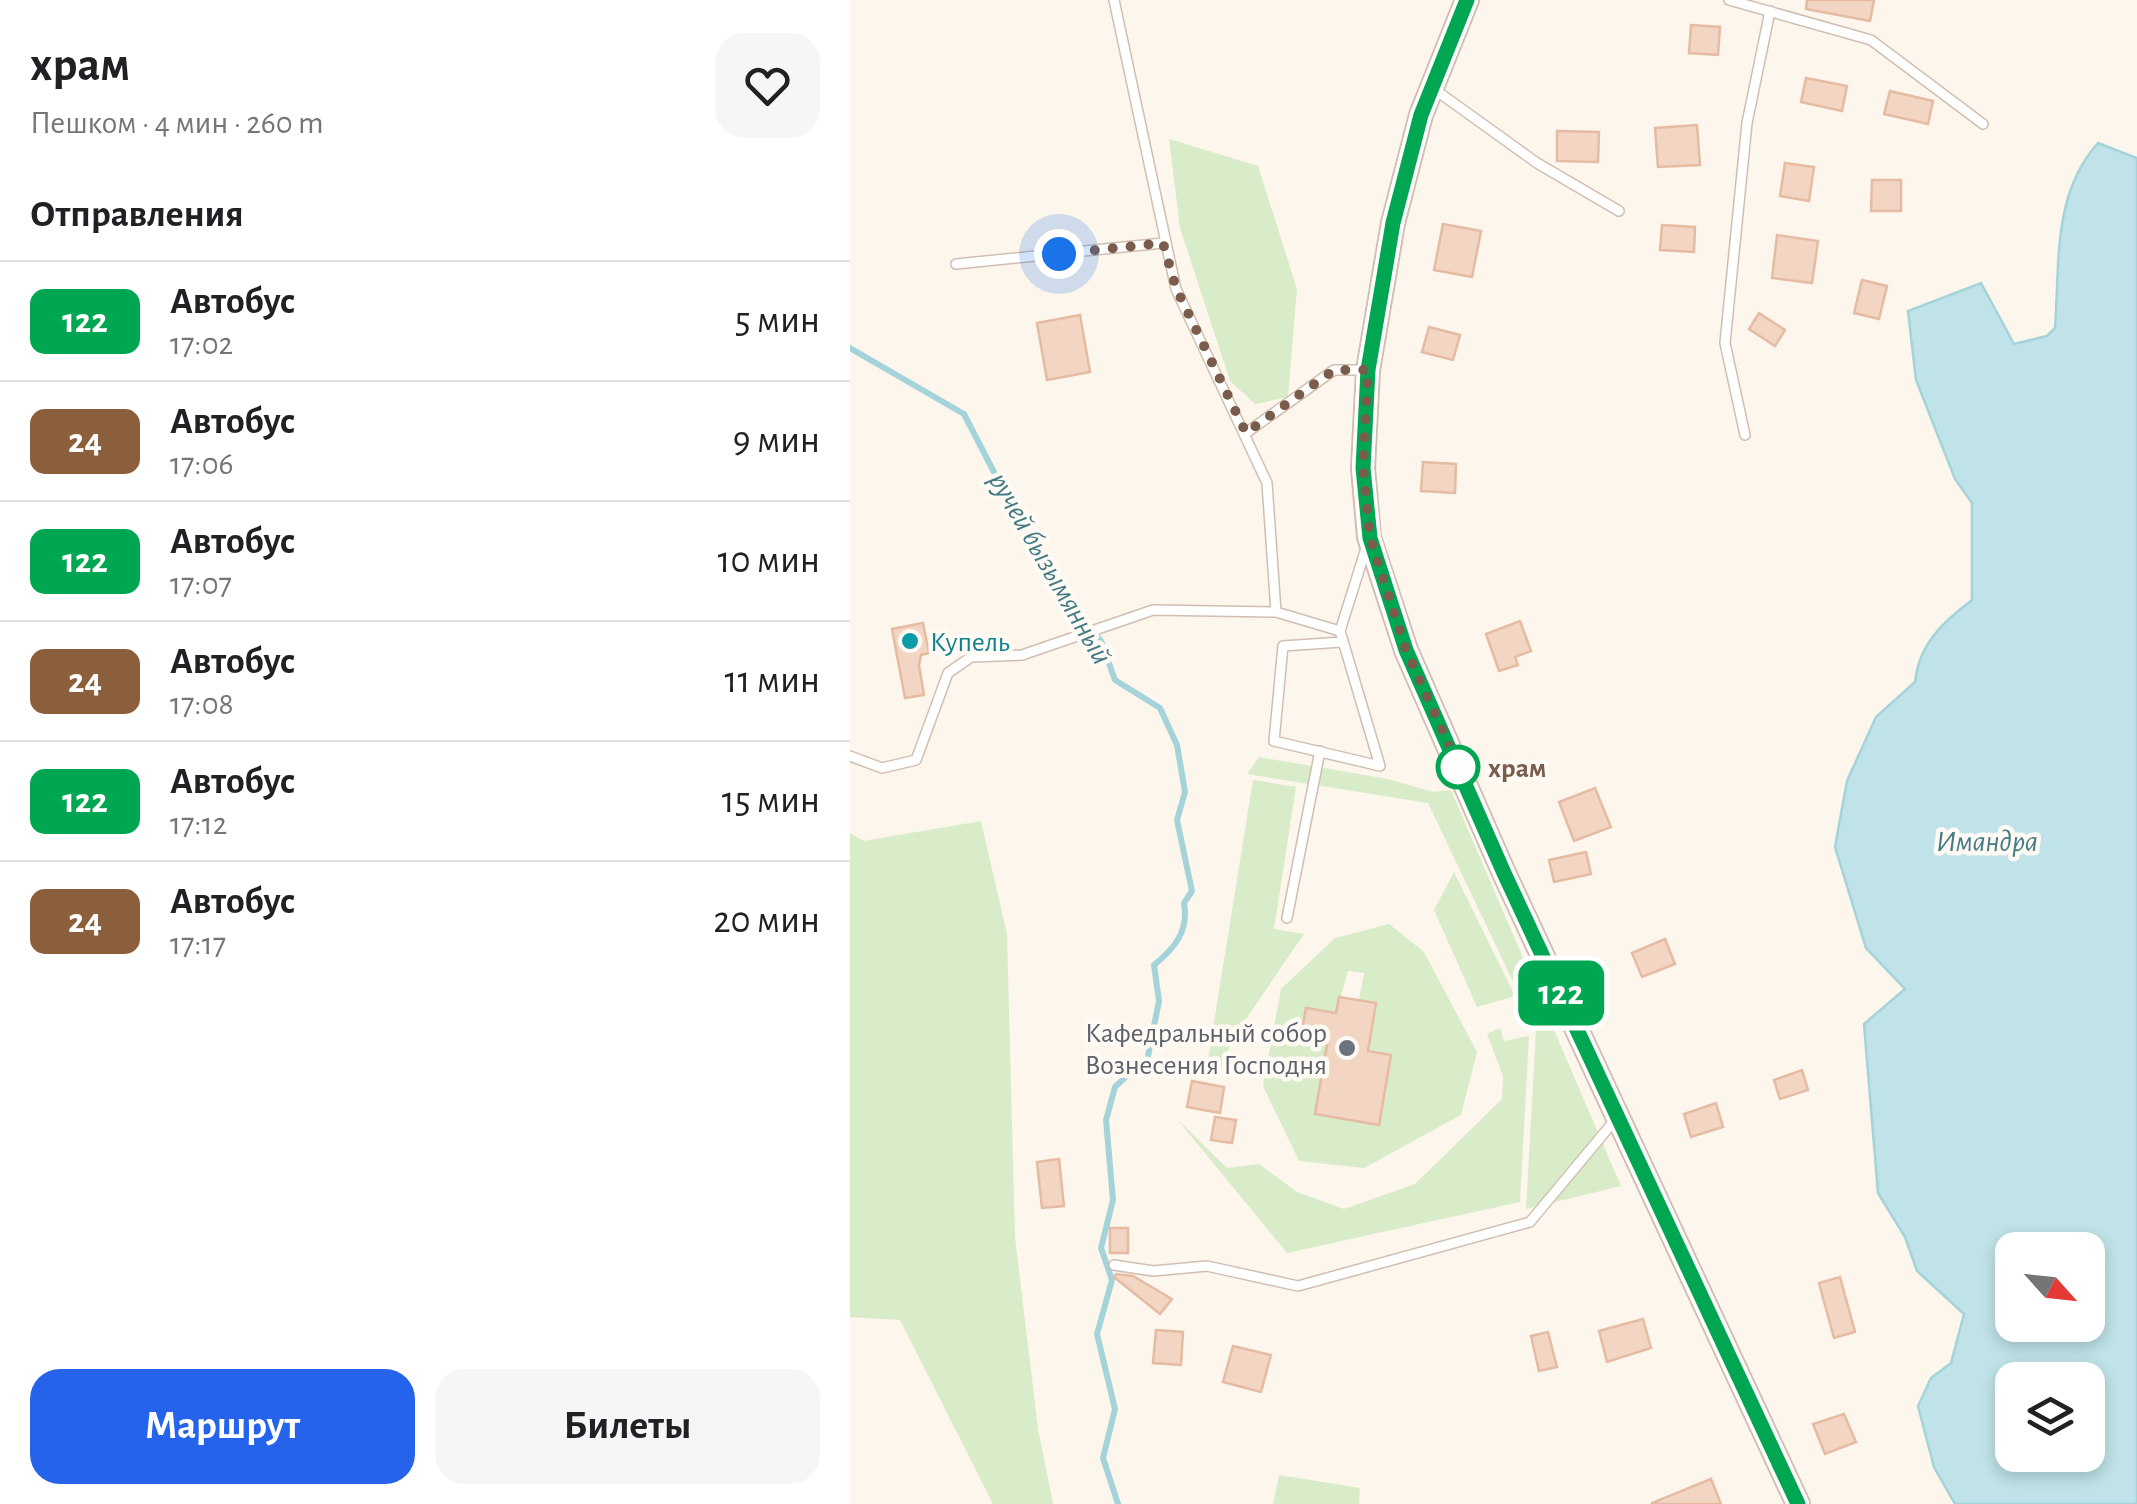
<!DOCTYPE html>
<html lang="ru">
<head>
<meta charset="utf-8">
<style>
	body { margin:0; font-family:"Alegreya Sans",sans-serif; background:#f6f6f6; color:#202124; height:100vh; display:flex; flex-direction:column; font-size:38px; white-space:nowrap }
	* { box-sizing:border-box; margin:0 }
	p { font-size:32px; color:#757577 }
	.icon { flex:none; width:55px; height:55px; fill:none; stroke:currentColor; stroke-width:2; stroke-linecap:round; stroke-linejoin:round }
	.map { position:relative; flex:1; overflow:hidden }
	.side { display:flex; flex-direction:column; background:#fff; width:850px }
	.side>* { flex:none }
	.badge { padding:0 20px; border-radius:15px; font-size:35px; line-height:65px }
	.needle { width:65px; rotate:117deg }
	.controls { position:absolute; left:1145px; top:1232px; display:grid; gap:20px }
	.controls a { display:grid; place-items:center; width:110px; height:110px; border-radius:20px; background:#fff; box-shadow:0 5px 15px #0003; font-size:50px }
	.you { position:absolute; width:50px; height:50px; margin:-25px; border:8px solid #fff; border-radius:50%; background:#1a73e8; box-shadow:0 0 0 15px #1a73e833 }
	.map>.badge { position:absolute; translate:-50% -50%; box-shadow:0 0 0 5px #fff }
	h2 { padding:0 30px; font-size:38px; line-height:90px }
	.round { display:grid; place-items:center; flex:none; width:105px; height:105px; border-radius:30px; background:#f6f6f6 }
	.overview { display:flex; align-items:center; justify-content:space-between; height:170px; padding:0 30px }
	h1 { font-size:48px; font-weight:700; line-height:75px }
	.button { display:flex; gap:20px; margin-top:auto; padding:20px 30px }
	.button a { flex:1; height:115px; border-radius:30px; background:#2563eb; color:#fff; font-size:40px; font-weight:700; line-height:115px; text-align:center }
	.button a+a { background:#f6f6f6; color:#202124 }
	ul { padding:0; list-style:none }
	li { display:flex; align-items:center; gap:30px; height:120px; padding:0 30px; border-top:2px solid #e0e0e0 }
	li div { flex:1 }
	li b { display:block; font-size:38px }
	li em { font-style:normal }
	li .badge { min-width:110px; font-weight:700; text-align:center }
	main { display:flex; flex:1; min-height:0 }
	.map>svg:first-child { display:block }
	.green { fill:#d8ecc9; fill-rule:evenodd }
	.water { fill:#bfe3e8; stroke:#a5d3da; stroke-width:2.5; fill-rule:evenodd }
	.lines { fill:none; stroke-linecap:round; stroke-linejoin:round }
	.stream { stroke:#a5d3da; stroke-width:6 }
	.building { fill:#f3d5c3; stroke:#e6bba3; stroke-width:2.5 }
	.service-casing { stroke:#d1beb0; stroke-width:12 }
	.tertiary-casing { stroke:#d1beb0; stroke-width:26 }
	.service { stroke:#fff; stroke-width:9 }
	.tertiary { stroke:#fff; stroke-width:22 }
	.line-casing { stroke:#fff; stroke-width:22 }
	.line { stroke:#00a651; stroke-width:15 }
	.walk { stroke:#7a5c4d; stroke-width:10; stroke-dasharray:0 18 }
	.culture-dot { fill:#0f9aa8; stroke:#fffaf3; stroke-width:4 }
	.stop-dot { fill:#fff; stroke:#00a651; stroke-width:5 }
	.worship-dot { fill:#6b7280; stroke:#fffaf3; stroke-width:4 }
	.labels { text-anchor:middle; stroke-width:9; stroke-linejoin:round; paint-order:stroke }
	.culture-label { font-size:28px; fill:#0d838f; stroke:#fffaf3; text-anchor:start }
	.stop-label { font-size:28px; font-weight:bold; fill:#7a5c4d; stroke:#fffaf3; text-anchor:start }
	.worship-label { font-size:28px; fill:#5b616d; stroke:#fffaf3; text-anchor:end }
	.water-label { font-size:30px; font-style:italic; fill:#437c86; stroke:#fffaf3 }
</style>
</head>
<body>
<main>
<section class="side">
<div class="overview"><div><h1>храм</h1><p>Пешком · 4 мин · 260 m</p></div><a class="round"><svg class="icon" aria-label="heart" viewBox="0 0 24 24"><path d="M12 20l-8-8c-3-5 5-10 8-4 3-6 11-1 8 4z"/></svg></a></div>
<h2>Отправления</h2>
<ul>
<li><span class="badge" style="background:#00a651;color:#fff">122</span><div><b>Автобус</b><p>17:02</p></div><em>5 мин</em></li>
<li><span class="badge" style="background:#8b5e3c;color:#fff">24</span><div><b>Автобус</b><p>17:06</p></div><em>9 мин</em></li>
<li><span class="badge" style="background:#00a651;color:#fff">122</span><div><b>Автобус</b><p>17:07</p></div><em>10 мин</em></li>
<li><span class="badge" style="background:#8b5e3c;color:#fff">24</span><div><b>Автобус</b><p>17:08</p></div><em>11 мин</em></li>
<li><span class="badge" style="background:#00a651;color:#fff">122</span><div><b>Автобус</b><p>17:12</p></div><em>15 мин</em></li>
<li><span class="badge" style="background:#8b5e3c;color:#fff">24</span><div><b>Автобус</b><p>17:17</p></div><em>20 мин</em></li>
</ul>
<div class="button"><a>Маршрут</a><a>Билеты</a></div>
</section>
<div class="map">
<svg width="1287" height="1504" viewBox="0 0 1287 1504">
	<rect width="100%" height="100%" fill="#fdf6ec"/>
	<g class="green">
		<path d="M 319,139 L 408,166 L 447,289 L 438,397 L 405,404 L 380,381 L 330,228 Z"/>
		<path d="M 409,757 L 538,779 L 583,792 L 601,790 L 771,1186 L 676,1209 L 686,1030 L 578,803 L 397,774 Z"/>
		<path d="M 403,780 L 446,787 L 424,929 L 454,934 L 381,1041 L 373,1069 L 356,1072 Z"/>
		<path d="M 131,821 L 157,934 L 165,1237 L 188,1429 L 203,1504 L 143,1504 L 50,1320 L 0,1317 L 0,833 L 14,841 Z"/>
		<path d="M 604,872 L 665,996 L 627,1007 L 584,910 Z"/>
		<path d="M 539,924 L 574,952 L 627,1052 L 611,1115 L 514,1168 L 449,1161 L 413,1086 L 431,989 L 485,938 ZM 498,971 L 514,973 L 509,1000 L 526,1004 L 518,1051 L 541,1055 L 529,1125 L 465,1114 L 477,1045 L 451,1038 L 456,1009 L 486,1013 Z"/>
		<path d="M 650,1028 L 654,1041 L 679,1036 L 670,1202 L 437,1253 L 327,1119 L 377,1168 L 409,1164 L 447,1192 L 494,1209 L 565,1184 L 652,1099 L 653,1076 L 637,1034 Z"/>
		<path d="M 429,1475 L 510,1488 L 509,1504 L 423,1504 Z"/>
	</g>
	<path class="water" d="M 1248,143 L 1287,158 L 1287,1504 L 1105,1504 L 1084,1467 L 1068,1406 L 1081,1378 L 1101,1363 L 1114,1314 L 1067,1271 L 1055,1237 L 1028,1193 L 1014,1024 L 1055,989 L 1016,948 L 985,847 L 997,781 L 1026,717 L 1065,682 C 1069,644 1093,622 1122,600 L 1122,503 L 1105,479 L 1066,380 L 1058,311 L 1131,283 L 1164,344 L 1197,336 L 1205,328 C 1210,263 1202,194 1248,143 ZM 1162,1250 L 1238,1250 L 1238,1325 L 1162,1325 ZM 1162,1380 L 1238,1380 L 1238,1455 L 1162,1455 Z"/>
	<g class="lines">
		<path class="stream" d="M 0,348 L 114,414 L 194,569 L 251,641 L 265,680 L 310,708 L 327,745 L 335,792 L 327,820 L 342,891 L 334,903 C 339,931 325,948 304,965 L 309,1001 L 296,1066 L 285,1068 L 265,1087 L 256,1120 L 263,1200 L 251,1248 L 262,1280 L 247,1334 L 265,1409 L 253,1458 L 268,1504"/>
	</g>
	<g class="building">
		<path d="M 957,0 L 1024,0 L 1020,21 L 956,9 Z"/>
		<path d="M 841,25 L 870,27 L 868,55 L 839,53 Z"/>
		<path d="M 956,78 L 997,86 L 992,111 L 951,102 Z"/>
		<path d="M 1040,91 L 1083,101 L 1078,124 L 1034,114 Z"/>
		<path d="M 847,125 L 850,165 L 808,167 L 805,128 Z"/>
		<path d="M 707,131 L 749,132 L 748,162 L 707,161 Z"/>
		<path d="M 935,163 L 964,167 L 959,201 L 930,196 Z"/>
		<path d="M 1022,180 L 1051,180 L 1051,211 L 1021,211 Z"/>
		<path d="M 593,224 L 631,231 L 622,277 L 584,270 Z"/>
		<path d="M 812,225 L 845,227 L 844,252 L 810,250 Z"/>
		<path d="M 927,235 L 968,241 L 962,283 L 922,278 Z"/>
		<path d="M 1012,280 L 1037,286 L 1029,319 L 1004,313 Z"/>
		<path d="M 909,313 L 935,330 L 925,346 L 899,329 Z"/>
		<path d="M 230,315 L 240,372 L 197,380 L 187,323 Z"/>
		<path d="M 579,327 L 610,335 L 603,360 L 572,352 Z"/>
		<path d="M 573,462 L 606,464 L 605,493 L 571,491 Z"/>
		<path d="M 670,621 L 681,651 L 665,657 L 668,665 L 649,671 L 636,634 Z"/>
		<path d="M 73,623 L 79,653 L 71,655 L 69,665 L 74,695 L 55,698 L 42,629 Z"/>
		<path d="M 745,788 L 761,827 L 724,841 L 709,802 Z"/>
		<path d="M 736,852 L 741,874 L 704,882 L 699,860 Z"/>
		<path d="M 815,939 L 825,964 L 792,977 L 782,953 Z"/>
		<path d="M 489,997 L 526,1003 L 518,1051 L 541,1055 L 529,1125 L 465,1114 L 477,1045 L 450,1041 L 456,1008 L 486,1013 Z"/>
		<path d="M 952,1070 L 958,1090 L 930,1099 L 924,1080 Z"/>
		<path d="M 342,1081 L 374,1087 L 370,1113 L 337,1107 Z"/>
		<path d="M 866,1103 L 873,1127 L 841,1137 L 834,1114 Z"/>
		<path d="M 365,1117 L 386,1120 L 382,1143 L 361,1140 Z"/>
		<path d="M 209,1159 L 214,1206 L 192,1208 L 187,1162 Z"/>
		<rect x="260" y="1228" width="18" height="25"/>
		<path d="M 266,1274 L 283,1276 L 322,1299 L 310,1314 L 264,1277 Z"/>
		<path d="M 990,1277 L 1005,1332 L 984,1338 L 969,1283 Z"/>
		<path d="M 793,1319 L 801,1348 L 757,1362 L 749,1331 Z"/>
		<path d="M 306,1330 L 333,1332 L 331,1365 L 303,1363 Z"/>
		<path d="M 698,1332 L 707,1367 L 689,1371 L 681,1336 Z"/>
		<path d="M 383,1346 L 421,1355 L 411,1392 L 373,1382 Z"/>
		<path d="M 994,1414 L 1006,1442 L 975,1454 L 963,1424 Z"/>
		<path d="M 861,1479 L 871,1504 L 802,1504 L 802,1503 Z"/>
	</g>
	<g class="lines">
		<defs>
			<g id="service">
				<path d="M 264,0 L 326,289 L 417,483 L 426,612"/>
				<path d="M 879,0 L 1021,40 L 1133,124"/>
				<path d="M 584,89 L 687,163 L 769,211"/>
				<path d="M 106,264 L 313,243"/>
				<path d="M 396,433 L 484,370 L 518,370"/>
				<path d="M 895,435 L 875,343 L 897,123 L 920,11"/>
				<path d="M 492,642 L 433,646 L 424,741 L 530,766 L 490,631 L 517,545"/>
				<path d="M 0,756 L 32,768 L 66,760 L 98,673 L 121,657 L 172,655 L 303,610 L 426,612 L 490,631"/>
				<path d="M 437,918 L 470,751"/>
				<path d="M 264,1265 L 303,1271 L 357,1266 L 448,1286 L 680,1222 L 765,1120"/>
			</g>
			<path id="tertiary" d="M 617,0 L 571,115 L 543,223 L 518,370 L 513,468 L 519,537 L 556,650 L 654,873 L 948,1504"/>
		</defs>
		<use href="#service" class="service-casing"/>
		<use href="#tertiary" class="tertiary-casing"/>
		<use href="#service" class="service"/>
		<use href="#tertiary" class="tertiary"/>
	</g>
	<g class="lines">
		<defs>
			<path id="line" d="M 617,0 L 571,115 L 543,223 L 518,370 L 513,468 L 520,538 L 556,650 L 654,873 L 948,1504"/>
		</defs>
		<use href="#line" class="line-casing"/>
		<use href="#line" class="line"/>
		<path class="walk" d="M 209,254 L 313,243 L 326,288 L 396,433 L 484,370 L 518,370 L 513,468 L 520,538 L 556,650 L 614,778 L 608,767"/>
	</g>
	<circle class="culture-dot" cx="60" cy="641" r="10"/>
	<circle class="stop-dot" cx="608" cy="767" r="20"/>
	<circle class="worship-dot" cx="497" cy="1048" r="10"/>
	<g class="labels">
		<g class="culture-label">
			<text x="80" y="651">Купель</text>
		</g>
		<g class="stop-label">
			<text x="638" y="777">храм</text>
		</g>
		<g class="worship-label">
			<text x="477" y="1042">Кафедральный собор<tspan x="477" dy="32">Вознесения Господня</tspan></text>
		</g>
		<g class="water-label">
			<text transform="translate(201 568) rotate(60)" y="10">ручей бызымянный</text>
			<text x="1137" y="851">Имандра</text>
		</g>
	</g>
</svg>
<div class="controls">
<a><svg class="needle" viewBox="-14 -14 28 28"><path d="M0-13l5 13h-10z" fill="#e53935"/><path d="M0 13l5-13h-10z" fill="#757577"/></svg></a>
<a><svg class="icon" aria-label="layers" viewBox="0 0 24 24"><path d="M12 4l9 5-9 5-9-5zM3 14l9 5 9-5"/></svg></a>
</div>
<div class="you" style="left:209px;top:254px"></div>
<b class="badge" style="left:711px;top:993px;background:#00a651;color:#fff">122</b>
</div>
</main>
</body>
</html>
